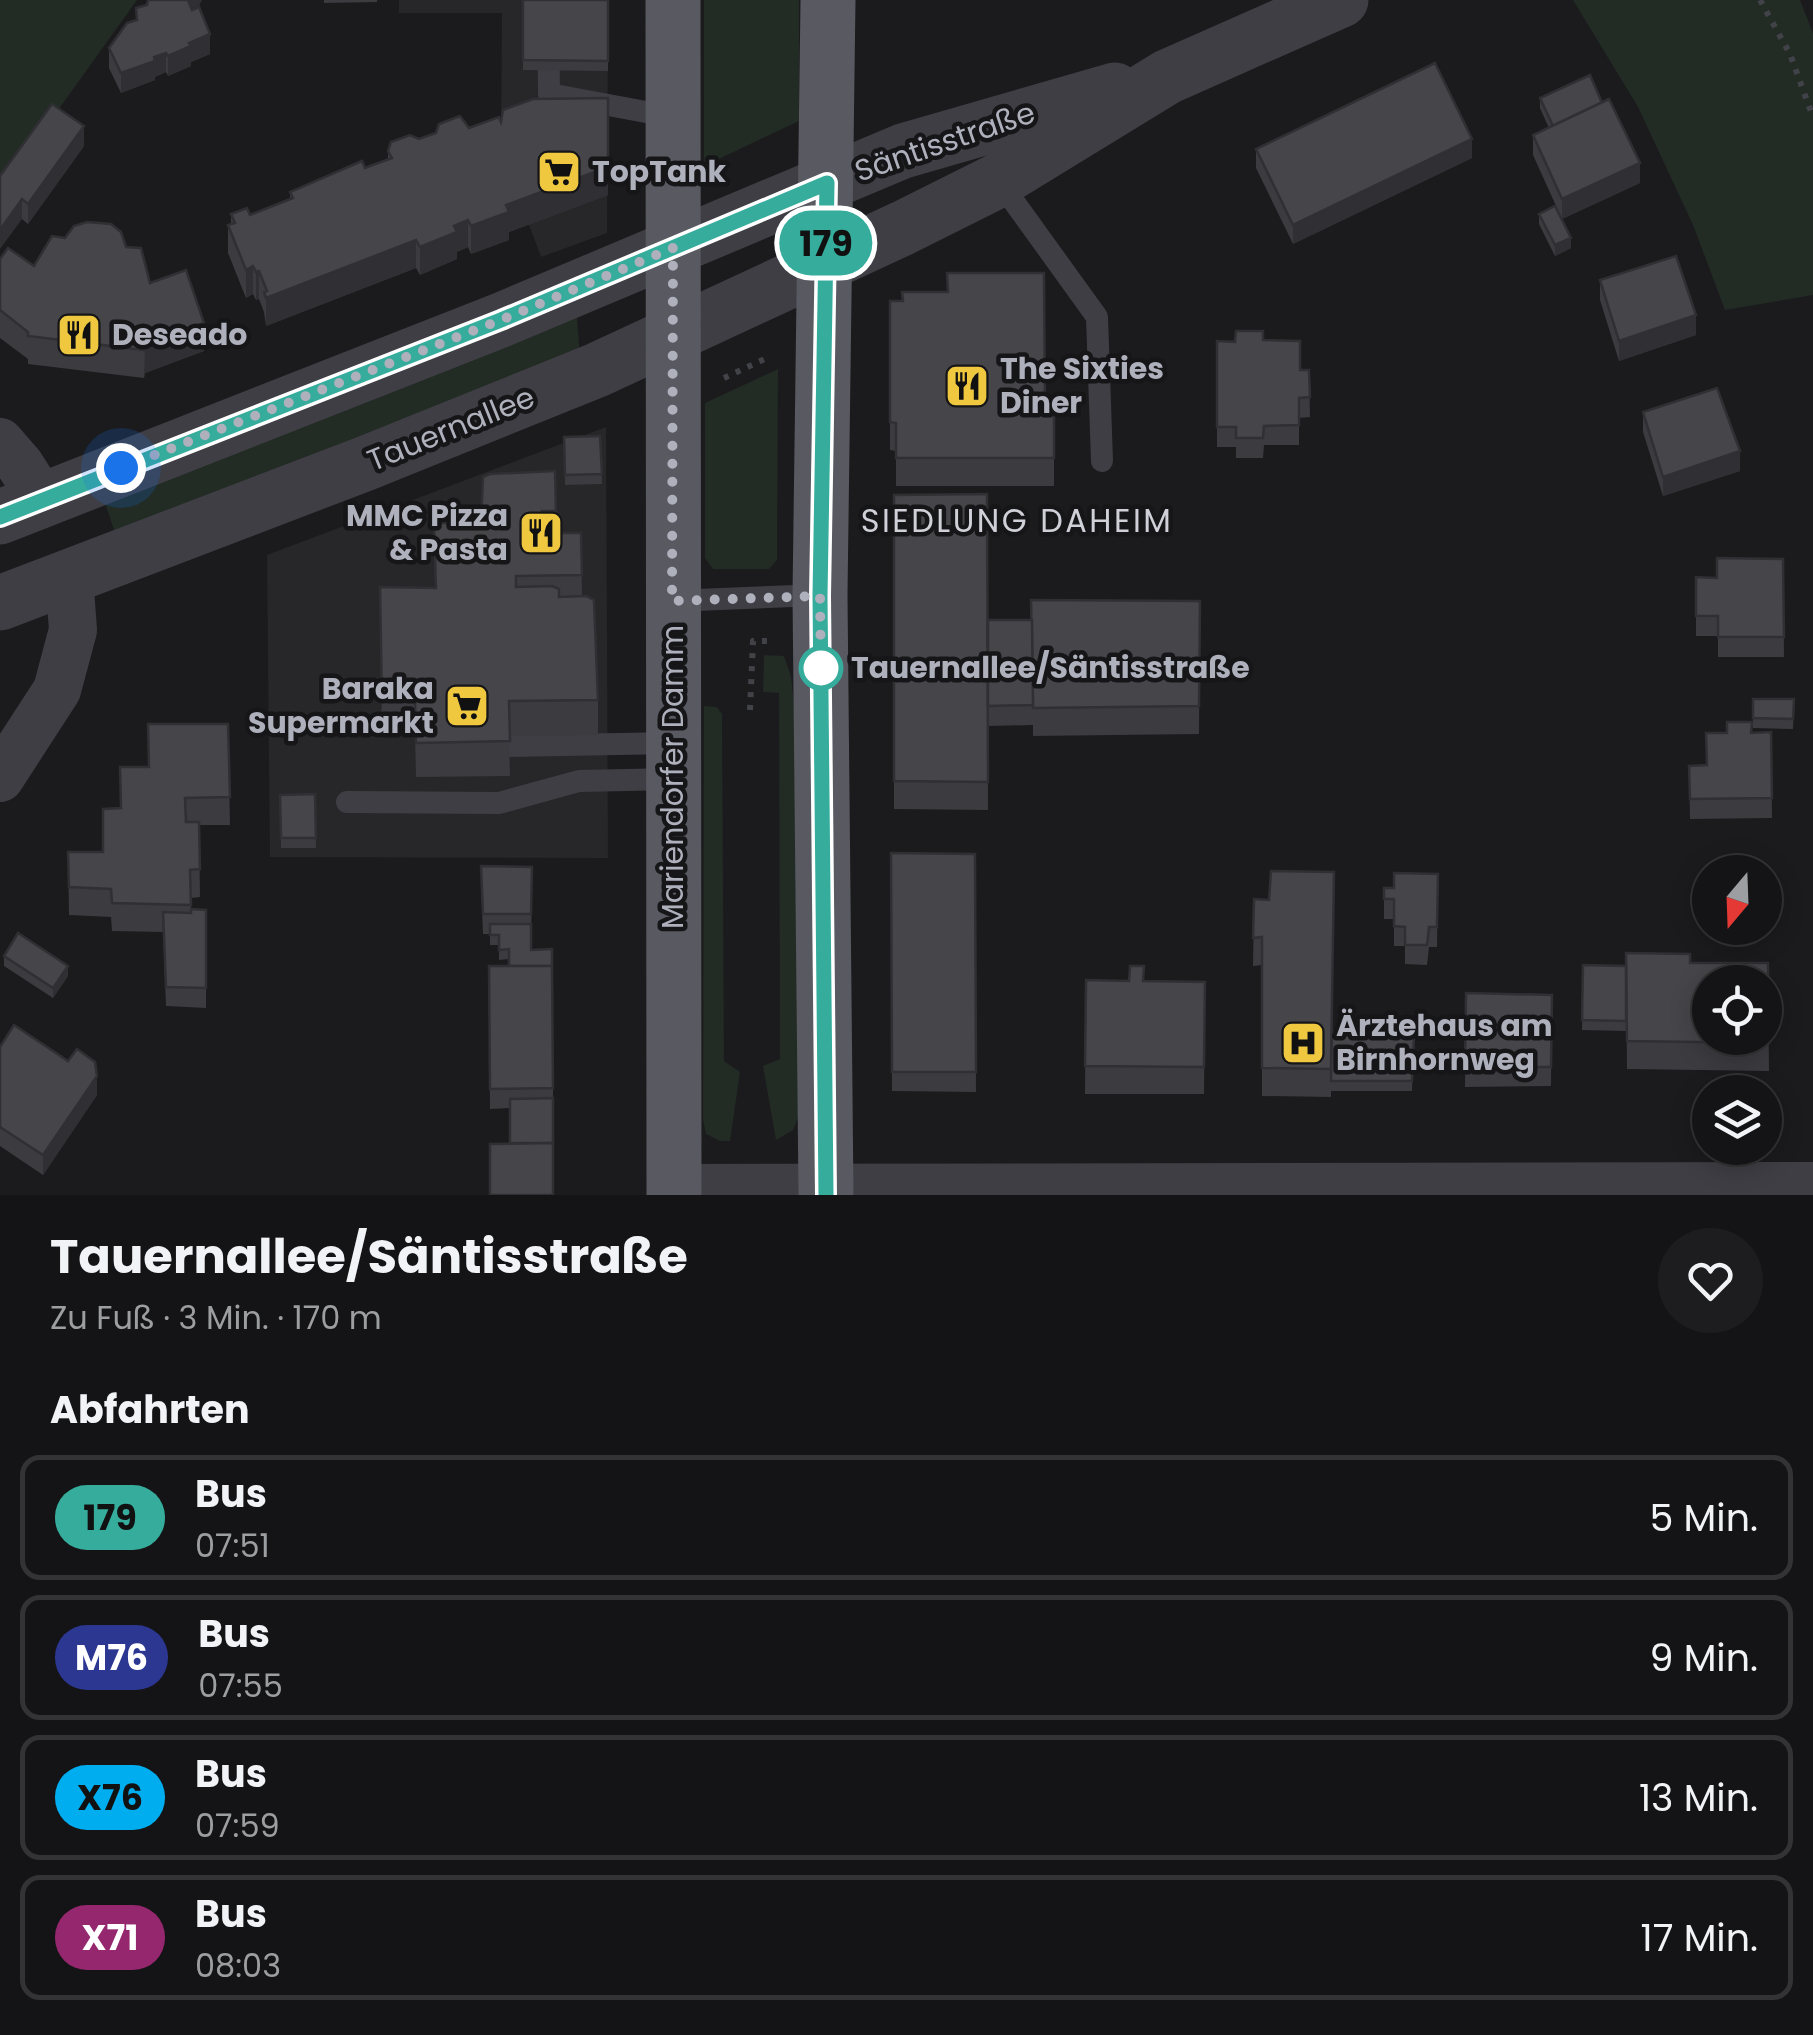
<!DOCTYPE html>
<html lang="de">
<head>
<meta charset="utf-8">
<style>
	body { margin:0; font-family:Poppins,sans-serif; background:#1d1d1f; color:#f1f3f6; height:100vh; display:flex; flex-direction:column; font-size:38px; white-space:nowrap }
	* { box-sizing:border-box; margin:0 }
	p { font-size:32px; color:#9d9ea1 }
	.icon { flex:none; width:55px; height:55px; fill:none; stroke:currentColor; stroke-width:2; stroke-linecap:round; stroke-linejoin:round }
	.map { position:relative; height:1195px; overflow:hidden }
	.side { display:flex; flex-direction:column; background:#141416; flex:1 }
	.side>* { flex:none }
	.badge { padding:0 20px; border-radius:32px; font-size:35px; line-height:65px }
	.needle { width:65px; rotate:199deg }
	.buttons { position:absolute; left:1692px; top:855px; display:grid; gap:20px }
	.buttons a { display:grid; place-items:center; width:90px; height:90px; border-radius:50%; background:#141416; box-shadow:0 5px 25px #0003,0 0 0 2px #333335; font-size:50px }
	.you { position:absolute; width:50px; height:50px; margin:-25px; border:8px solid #fff; border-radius:50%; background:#1a73e8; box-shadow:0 0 0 15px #1a73e833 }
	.map>.badge { position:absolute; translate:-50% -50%; box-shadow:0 0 0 5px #fff }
	h2 { padding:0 50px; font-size:38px; line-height:90px }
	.round { display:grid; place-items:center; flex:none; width:105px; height:105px; border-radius:52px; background:#1d1d1f }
	.overview { display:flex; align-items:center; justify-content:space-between; height:170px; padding:0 50px }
	h1 { font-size:48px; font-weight:700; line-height:75px }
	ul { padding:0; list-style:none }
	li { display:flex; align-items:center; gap:30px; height:125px; margin:0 20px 15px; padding:0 30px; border:5px solid #333335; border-radius:20px }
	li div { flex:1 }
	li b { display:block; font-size:38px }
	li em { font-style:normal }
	li .badge { min-width:110px; font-weight:700; text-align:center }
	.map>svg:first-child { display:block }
	.built { fill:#27272a }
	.green { fill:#222b24 }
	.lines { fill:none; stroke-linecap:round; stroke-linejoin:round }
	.path { stroke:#424349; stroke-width:6; stroke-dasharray:5 8; stroke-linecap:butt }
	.service { stroke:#3e3e44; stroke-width:22 }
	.minor { stroke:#3e3e44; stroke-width:48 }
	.tertiary { stroke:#3e3e44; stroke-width:55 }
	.primary { stroke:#585961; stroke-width:55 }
	.wall { fill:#3b3b40 }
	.shaded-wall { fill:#303034 }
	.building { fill:#45454a; stroke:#303034; stroke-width:2.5; fill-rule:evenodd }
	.line-casing { stroke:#fff; stroke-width:22 }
	.line { stroke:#36ac9c; stroke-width:15 }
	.walk { stroke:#aeb0bc; stroke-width:10; stroke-dasharray:0 18 }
	.stop-dot { fill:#fff; stroke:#36ac9c; stroke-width:5 }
	.labels { text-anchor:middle; stroke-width:9; stroke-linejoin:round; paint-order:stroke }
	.street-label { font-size:30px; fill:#aeb0bc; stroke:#161618 }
	.poi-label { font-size:30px; font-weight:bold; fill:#aeb0bc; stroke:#161618; text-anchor:start }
	.stop-label { font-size:30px; font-weight:bold; fill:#aeb0bc; stroke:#161618; text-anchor:start }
	.neighbourhood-label { font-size:32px; letter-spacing:2.5px; fill:#cfd0d8; stroke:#161618 }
</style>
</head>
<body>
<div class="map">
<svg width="1813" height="1195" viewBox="0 0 1813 1195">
	<rect width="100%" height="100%" fill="#1b1b1d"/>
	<g class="built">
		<path d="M 399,0 L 608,0 L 607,233 L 541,257 L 501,149 L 502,13 L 399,13 Z"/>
		<path d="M 606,427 L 608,858 L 270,857 L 267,555 Z"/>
	</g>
	<g class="green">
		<path d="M 0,0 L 137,0 L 0,191 Z"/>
		<path d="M 704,0 L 799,0 L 799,121 L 704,166 Z"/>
		<path d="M 1573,0 L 1800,0 L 1813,33 L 1813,295 L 1725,310 L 1693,225 L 1638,107 Z"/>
		<path d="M 577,317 L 580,358 L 117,539 L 104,500 Z"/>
		<path d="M 778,369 L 777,560 L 769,569 L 713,569 L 705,558 L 705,403 Z"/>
		<path d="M 764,655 L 784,656 L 791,676 L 800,760 L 798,1118 L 793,1130 L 776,1140 L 763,1066 L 780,1059 L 779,693 L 763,692 Z"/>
		<path d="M 704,706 L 717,707 L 722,714 L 724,1061 L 740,1072 L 730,1141 L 720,1141 L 706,1134 L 703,1120 Z"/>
	</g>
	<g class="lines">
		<g class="path">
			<path d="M 1760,0 L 1790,54 L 1813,117"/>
			<path d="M 724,378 L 771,356"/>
			<path d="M 750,710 L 753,641 L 769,641"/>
		</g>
		<g class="service">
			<path d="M 548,0 L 549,94 L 673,117"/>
			<path d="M 999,181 L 1097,317 L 1102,461"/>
			<path d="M 672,601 L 820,595"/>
			<path d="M 509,746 L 674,743"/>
			<path d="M 347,802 L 499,803 L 579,781 L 674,779"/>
		</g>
		<g class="minor">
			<path d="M 0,442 L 20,465 L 43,501"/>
			<path d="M 0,778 L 57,690 L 73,630 L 69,576"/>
			<path d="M 675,1188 L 1813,1186"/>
		</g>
		<g class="tertiary">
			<path d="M 0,517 L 501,320 L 903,151 L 1115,90"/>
			<path d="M 0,603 L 364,464 L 597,370 L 903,228 L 999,180 L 1167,77 L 1341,0"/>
		</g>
		<g class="primary">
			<path d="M 673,0 L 674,1195"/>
			<path d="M 826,1195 L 820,595 L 828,0"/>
		</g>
	</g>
	<g class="wall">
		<path d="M 324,0 L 377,0 L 377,2 L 324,3 Z"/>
		<path d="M 523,0 L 608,0 L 608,71 L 523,70 Z"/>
		<path d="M 199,6 L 191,9 L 210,54 L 191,62 L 191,66 L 168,76 L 166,72 L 155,77 L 155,80 L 121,93 L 109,68 L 109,48 L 127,23 Z"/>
		<path d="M 608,98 L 608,195 L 509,232 L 509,240 L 471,254 L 468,247 L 457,252 L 457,259 L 420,275 L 416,268 L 266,326 L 264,312 L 259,299 L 256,300 L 253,294 L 246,298 L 228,253 L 228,225 L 231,224 L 231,214 L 250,215 L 290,199 L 290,192 L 388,159 L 388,151 L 419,139 Z"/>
		<path d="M 1540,98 L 1640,183 L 1562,219 L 1533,155 L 1533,135 L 1549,128 L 1540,108 Z"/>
		<path d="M 84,146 L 28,224 L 22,219 L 0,176 Z"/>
		<path d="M 1256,149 L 1472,158 L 1293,244 L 1256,168 Z"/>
		<path d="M 1539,214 L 1571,248 L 1555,256 L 1539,224 Z"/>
		<path d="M 126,247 L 150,283 L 204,351 L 145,373 L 144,378 L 28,364 L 28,359 L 0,338 L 0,259 L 34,266 Z"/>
		<path d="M 1600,280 L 1696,335 L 1619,361 L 1600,300 Z"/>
		<path d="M 890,301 L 1045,416 L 1054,416 L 1054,486 L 896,486 L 896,451 L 890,450 Z"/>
		<path d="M 1263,340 L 1300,370 L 1309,370 L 1310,417 L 1299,418 L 1299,445 L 1264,445 L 1263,458 L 1236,458 L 1236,447 L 1217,447 L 1217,341 Z"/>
		<path d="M 1643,412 L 1740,471 L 1663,496 L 1643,432 Z"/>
		<path d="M 600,436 L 602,484 L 565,485 L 564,437 Z"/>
		<path d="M 555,471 L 556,533 L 581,533 L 582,596 L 598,700 L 598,735 L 509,736 L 510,776 L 416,777 L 415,735 L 382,736 L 380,587 L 435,588 L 434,523 L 481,523 Z"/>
		<path d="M 987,494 L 988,810 L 894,809 L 894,495 Z"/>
		<path d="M 1783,559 L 1784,657 L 1718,657 L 1718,636 L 1696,636 L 1696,577 L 1717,578 Z"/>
		<path d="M 1200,601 L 1199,734 L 1033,736 L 1033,725 L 988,726 L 988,620 L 1031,620 Z"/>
		<path d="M 1753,699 L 1794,699 L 1793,729 L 1753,728 Z"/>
		<path d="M 228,724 L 230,825 L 199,825 L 200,897 L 191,898 L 191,909 L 206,910 L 206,1008 L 166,1006 L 163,932 L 112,931 L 111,917 L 69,915 L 68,852 L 103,852 L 120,808 L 148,767 Z"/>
		<path d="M 1771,732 L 1772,818 L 1690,819 L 1689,766 L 1706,765 L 1752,733 Z"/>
		<path d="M 315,794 L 316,848 L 281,848 L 280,795 Z"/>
		<path d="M 891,853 L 975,854 L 976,1092 L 892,1091 Z"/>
		<path d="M 532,867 L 531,950 L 553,1088 L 553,1195 L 510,1143 L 510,1108 L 490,1109 L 489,966 L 509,966 L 509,959 L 499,960 L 499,945 L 490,945 L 490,934 L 483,934 L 481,886 Z"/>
		<path d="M 1438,874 L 1437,947 L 1429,947 L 1427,965 L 1405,964 L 1405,946 L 1394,946 L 1394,919 L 1384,919 L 1384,899 L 1394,888 Z"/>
		<path d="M 1254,899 L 1332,1032 L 1362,1036 L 1414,1036 L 1412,1091 L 1331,1091 L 1331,1097 L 1262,1096 L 1262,965 L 1253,966 Z"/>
		<path d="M 1626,953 L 1690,963 L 1768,963 L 1769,1071 L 1627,1069 Z"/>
		<path d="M 4,956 L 68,976 L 53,998 L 4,966 Z"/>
		<path d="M 1583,965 L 1626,966 L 1626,1031 L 1582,1030 Z"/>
		<path d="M 1086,980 L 1205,982 L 1204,1094 L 1085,1094 Z"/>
		<path d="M 1466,993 L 1552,995 L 1551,1086 L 1465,1087 Z"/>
		<path d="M 0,1047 L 97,1095 L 43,1175 L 0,1146 Z"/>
	</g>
	<g class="shaded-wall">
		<path d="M 185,0 L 202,0 L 199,6 L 185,12 Z"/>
		<path d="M 210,34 L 210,54 L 191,62 L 191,66 L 168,76 L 168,56 L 189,43 Z"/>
		<path d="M 166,53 L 166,72 L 155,77 L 155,80 L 121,93 L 121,73 Z"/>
		<path d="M 84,126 L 84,146 L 28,224 L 28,204 Z"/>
		<path d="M 1472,139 L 1472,158 L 1293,244 L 1293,225 Z"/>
		<path d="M 1640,163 L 1640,183 L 1562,219 L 1562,199 Z"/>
		<path d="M 608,167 L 608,195 L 509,232 L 509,240 L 471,254 L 471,226 L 506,205 Z"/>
		<path d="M 22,199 L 22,219 L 0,249 L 0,230 Z"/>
		<path d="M 468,220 L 468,247 L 457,252 L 457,259 L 420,275 L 420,247 L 454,226 Z"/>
		<path d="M 1571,238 L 1571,248 L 1555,256 L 1555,245 Z"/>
		<path d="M 416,240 L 416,268 L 266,326 L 266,298 Z"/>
		<path d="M 253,266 L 253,294 L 246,298 L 246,270 Z"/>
		<path d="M 259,271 L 259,299 L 256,300 L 256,272 Z"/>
		<path d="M 1696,315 L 1696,335 L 1619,361 L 1619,341 Z"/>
		<path d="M 204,323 L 204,351 L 145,373 L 144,378 L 145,345 Z"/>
		<path d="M 1740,451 L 1740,471 L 1663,496 L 1663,477 Z"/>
		<path d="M 68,966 L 68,976 L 53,998 L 53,988 Z"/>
		<path d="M 97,1076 L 97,1095 L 43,1175 L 43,1155 Z"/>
	</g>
	<g class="building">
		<path d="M 148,0 L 188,0 L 192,10 L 199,7 L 210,34 L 189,43 L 191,46 L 168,56 L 166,53 L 154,57 L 155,61 L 121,73 L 109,48 L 127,23 L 137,20 L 136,8 L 147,5 Z"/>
		<path d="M 523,0 L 608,0 L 608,61 L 523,60 Z"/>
		<path d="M 1435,63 L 1472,139 L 1293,225 L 1256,149 Z"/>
		<path d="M 1590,75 L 1602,103 L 1553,126 L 1540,98 Z"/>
		<path d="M 608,98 L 608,167 L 506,205 L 509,212 L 471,226 L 468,220 L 454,226 L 457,232 L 420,247 L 416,240 L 266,298 L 264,292 L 267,291 L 259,271 L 256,272 L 253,266 L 246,270 L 228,225 L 235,223 L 231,214 L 247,208 L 250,215 L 293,198 L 290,192 L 362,161 L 365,168 L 392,158 L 388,151 L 391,142 L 410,135 L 419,139 L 436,133 L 439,124 L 460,116 L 469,128 L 499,117 L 501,122 L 503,110 L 533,99 Z"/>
		<path d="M 1609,99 L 1640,163 L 1562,199 L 1533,135 Z"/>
		<path d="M 52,104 L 84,126 L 28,204 L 22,199 L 0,230 L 0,176 Z"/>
		<path d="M 1555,206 L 1571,238 L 1555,245 L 1539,214 Z"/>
		<path d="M 87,222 L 111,224 L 121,232 L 126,247 L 141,248 L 150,283 L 186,270 L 204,323 L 145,345 L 144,350 L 28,336 L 28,332 L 0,310 L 0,259 L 8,248 L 34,266 L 52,236 L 65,238 L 74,226 Z"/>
		<path d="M 1676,256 L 1696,315 L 1619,341 L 1600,280 Z"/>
		<path d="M 947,273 L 1044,273 L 1045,416 L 1054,416 L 1054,458 L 896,458 L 896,423 L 890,422 L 890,301 L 903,301 L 902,292 L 948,292 Z"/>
		<path d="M 1236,331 L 1263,331 L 1263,340 L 1300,341 L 1300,370 L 1309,370 L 1310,397 L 1299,398 L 1299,425 L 1264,426 L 1263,438 L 1236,438 L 1236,427 L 1217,427 L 1217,341 L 1235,342 Z"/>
		<path d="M 1717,388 L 1740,451 L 1663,477 L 1643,412 Z"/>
		<path d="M 600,436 L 602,474 L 565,475 L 564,437 Z"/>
		<path d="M 555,471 L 556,511 L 542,511 L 542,533 L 581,533 L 582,575 L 516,576 L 516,587 L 552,586 L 559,589 L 559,597 L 586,596 L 594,600 L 598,700 L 509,701 L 510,741 L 416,743 L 415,701 L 382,701 L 380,587 L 436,588 L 434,523 L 481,523 L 483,477 L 490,474 Z"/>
		<path d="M 987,494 L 988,782 L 894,781 L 894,495 Z"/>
		<path d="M 1717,558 L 1783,559 L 1784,637 L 1718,637 L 1718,616 L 1696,616 L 1696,577 L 1717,578 Z"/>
		<path d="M 1031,600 L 1200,601 L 1199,706 L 1033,708 Z"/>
		<path d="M 988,620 L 1032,620 L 1033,705 L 988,706 Z"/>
		<path d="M 1753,699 L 1794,699 L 1793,719 L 1753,718 Z"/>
		<path d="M 1727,722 L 1752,722 L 1751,733 L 1771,732 L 1772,798 L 1690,799 L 1689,766 L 1707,765 L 1706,733 L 1727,733 Z"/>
		<path d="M 148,724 L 228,724 L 230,797 L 185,798 L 186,822 L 199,822 L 200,869 L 190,870 L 191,905 L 112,903 L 111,889 L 69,887 L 68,852 L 103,852 L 103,809 L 121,808 L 120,767 L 149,767 Z"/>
		<path d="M 315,794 L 316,838 L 281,838 L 280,795 Z"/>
		<path d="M 891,853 L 975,854 L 976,1072 L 892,1072 Z"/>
		<path d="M 481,866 L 532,867 L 531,914 L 483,914 Z"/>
		<path d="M 1271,871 L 1334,872 L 1331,1069 L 1262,1068 L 1262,937 L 1253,938 L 1254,899 L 1269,900 Z"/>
		<path d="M 1394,873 L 1438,874 L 1437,927 L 1429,927 L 1427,945 L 1405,945 L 1405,927 L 1394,926 L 1394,899 L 1384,899 L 1384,888 L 1394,888 Z"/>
		<path d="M 191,909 L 206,910 L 206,988 L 166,987 L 163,912 L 191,913 Z"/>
		<path d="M 490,924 L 531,924 L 531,950 L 552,949 L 552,966 L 509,966 L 509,949 L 499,950 L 499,935 L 490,935 Z"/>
		<path d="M 18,933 L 68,966 L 53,988 L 4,956 Z"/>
		<path d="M 1626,953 L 1690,954 L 1690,963 L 1768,963 L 1769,1043 L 1627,1041 ZM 1710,982 L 1765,982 L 1765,1038 L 1710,1038 Z"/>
		<path d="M 1583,965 L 1626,966 L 1626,1021 L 1582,1020 Z"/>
		<path d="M 489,966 L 552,966 L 553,1088 L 490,1089 Z"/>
		<path d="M 1130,966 L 1144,966 L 1143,981 L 1205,982 L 1204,1067 L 1085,1066 L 1086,980 L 1129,981 Z"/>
		<path d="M 1466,993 L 1552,995 L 1551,1067 L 1465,1067 Z"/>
		<path d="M 14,1025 L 68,1061 L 77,1049 L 95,1062 L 97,1076 L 43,1155 L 0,1127 L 0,1047 Z"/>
		<path d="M 1362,1031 L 1362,1036 L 1414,1036 L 1412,1081 L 1331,1081 L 1332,1032 Z"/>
		<path d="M 553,1098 L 553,1143 L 510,1143 L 510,1099 Z"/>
		<path d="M 553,1143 L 553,1195 L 490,1195 L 490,1144 Z"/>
	</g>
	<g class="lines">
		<defs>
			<path id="line" d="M 0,517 L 501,320 L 827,183 L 820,596 L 826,1195"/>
		</defs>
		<use href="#line" class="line-casing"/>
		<use href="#line" class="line"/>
		<path class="walk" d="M 121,468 L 501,320 L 673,248 L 672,601 L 820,596 L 821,677 L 821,668"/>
	</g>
	<defs>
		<symbol id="supermarket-square" viewBox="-11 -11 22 22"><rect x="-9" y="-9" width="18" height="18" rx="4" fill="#f0c840" stroke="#161618"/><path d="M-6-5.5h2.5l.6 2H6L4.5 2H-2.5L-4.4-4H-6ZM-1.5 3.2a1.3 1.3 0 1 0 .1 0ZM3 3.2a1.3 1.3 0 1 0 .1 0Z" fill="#111"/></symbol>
		<symbol id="restaurant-square" viewBox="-11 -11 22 22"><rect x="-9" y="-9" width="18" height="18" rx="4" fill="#f0c840" stroke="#161618"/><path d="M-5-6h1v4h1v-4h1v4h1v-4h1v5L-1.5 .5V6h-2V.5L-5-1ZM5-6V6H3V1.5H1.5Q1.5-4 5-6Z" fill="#111"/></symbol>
		<symbol id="hospital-square" viewBox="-11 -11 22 22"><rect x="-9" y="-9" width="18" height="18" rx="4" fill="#f0c840" stroke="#161618"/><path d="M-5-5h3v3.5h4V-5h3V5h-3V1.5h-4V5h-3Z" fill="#111"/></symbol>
	</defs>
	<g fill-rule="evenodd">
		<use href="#supermarket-square" x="534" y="147" width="50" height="50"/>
		<use href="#restaurant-square" x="54" y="310" width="50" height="50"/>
		<use href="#restaurant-square" x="942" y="361" width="50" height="50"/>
		<use href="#restaurant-square" x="516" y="508" width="50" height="50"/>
		<use href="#supermarket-square" x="442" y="681" width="50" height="50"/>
		<use href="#hospital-square" x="1278" y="1018" width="50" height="50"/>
	</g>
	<circle class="stop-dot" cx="821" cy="668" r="20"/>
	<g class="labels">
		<g class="street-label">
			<text transform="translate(945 142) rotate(-19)" y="10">Säntisstraße</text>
			<text transform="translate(451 429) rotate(-22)" y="10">Tauernallee</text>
			<text transform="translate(673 777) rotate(-90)" y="10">Mariendorfer Damm</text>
		</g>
		<g class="poi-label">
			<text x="592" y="182">TopTank</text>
			<text x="112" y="345">Deseado</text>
			<text x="1000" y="379">The Sixties<tspan x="1000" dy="34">Diner</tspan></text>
			<text x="508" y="526" text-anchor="end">MMC Pizza<tspan x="508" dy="34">&amp; Pasta</tspan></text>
			<text x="434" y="699" text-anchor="end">Baraka<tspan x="434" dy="34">Supermarkt</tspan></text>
			<text x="1336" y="1036">Ärztehaus am<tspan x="1336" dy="34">Birnhornweg</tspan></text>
		</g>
		<g class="stop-label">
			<text x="851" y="678">Tauernallee/Säntisstraße</text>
		</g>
		<g class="neighbourhood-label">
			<text x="1017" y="532">SIEDLUNG DAHEIM</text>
		</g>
	</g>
</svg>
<div class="buttons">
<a><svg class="needle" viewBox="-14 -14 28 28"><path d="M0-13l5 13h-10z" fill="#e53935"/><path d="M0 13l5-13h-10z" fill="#9d9ea1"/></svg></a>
<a><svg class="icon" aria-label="locate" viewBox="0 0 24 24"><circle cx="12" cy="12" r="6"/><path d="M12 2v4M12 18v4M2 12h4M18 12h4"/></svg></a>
<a><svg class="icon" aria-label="layers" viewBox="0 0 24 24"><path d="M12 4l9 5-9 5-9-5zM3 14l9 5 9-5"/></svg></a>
</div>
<div class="you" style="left:121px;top:468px"></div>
<b class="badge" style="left:826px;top:243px;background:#36ac9c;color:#111">179</b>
</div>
<section class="side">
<div class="overview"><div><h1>Tauernallee/Säntisstraße</h1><p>Zu Fuß · 3 Min. · 170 m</p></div><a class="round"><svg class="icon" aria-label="heart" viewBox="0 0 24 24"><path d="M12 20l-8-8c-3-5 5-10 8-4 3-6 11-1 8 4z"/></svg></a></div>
<h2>Abfahrten</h2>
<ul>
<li><span class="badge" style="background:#36ac9c;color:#111">179</span><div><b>Bus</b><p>07:51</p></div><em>5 Min.</em></li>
<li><span class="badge" style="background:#2c3792;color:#fff">M76</span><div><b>Bus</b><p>07:55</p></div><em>9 Min.</em></li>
<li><span class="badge" style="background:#00adef;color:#111">X76</span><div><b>Bus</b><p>07:59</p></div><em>13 Min.</em></li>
<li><span class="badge" style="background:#95276e;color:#fff">X71</span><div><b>Bus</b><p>08:03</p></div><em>17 Min.</em></li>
</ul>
</section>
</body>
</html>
